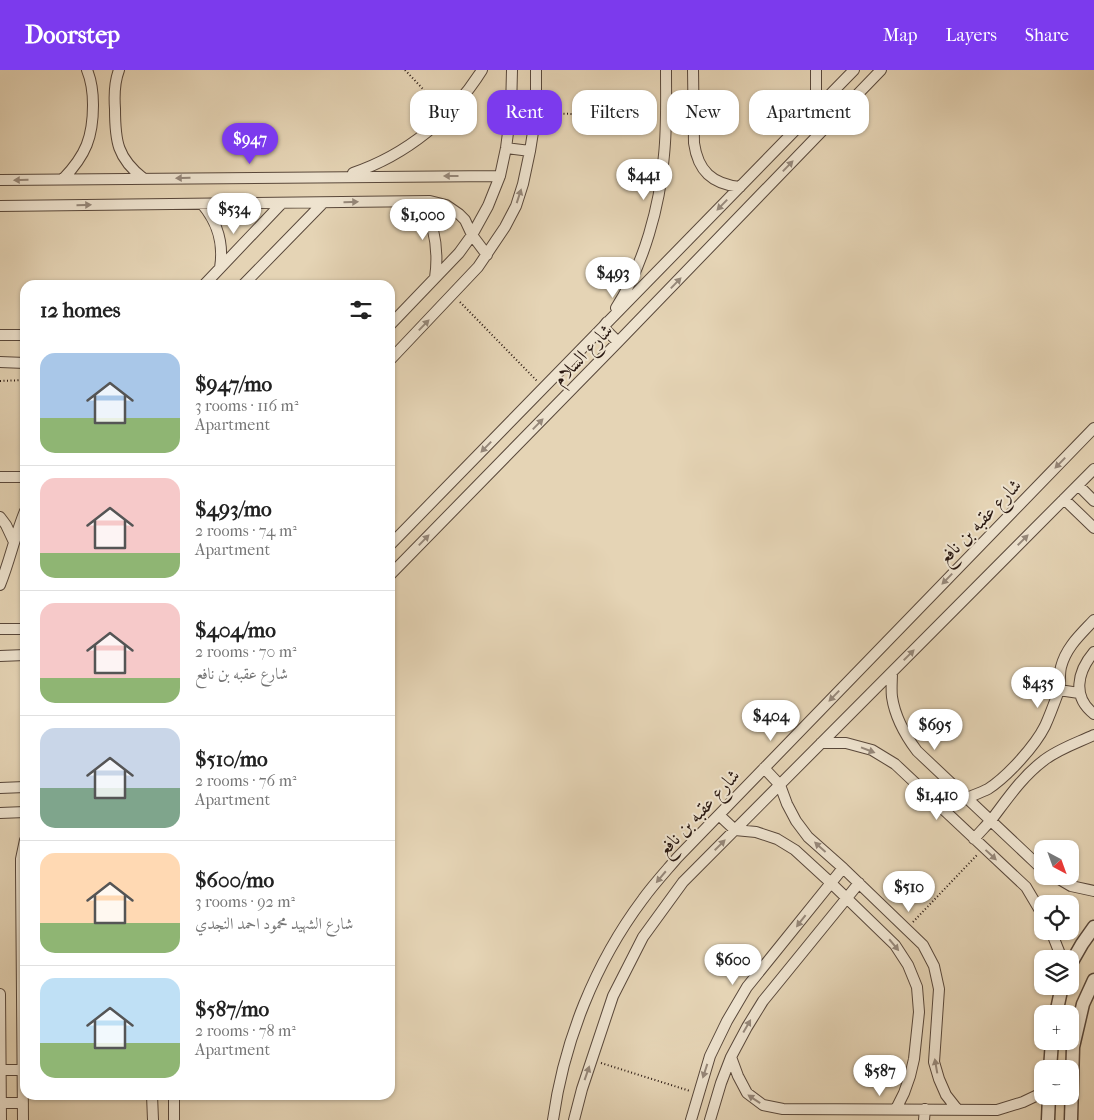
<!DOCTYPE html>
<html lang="en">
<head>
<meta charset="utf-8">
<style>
  body { margin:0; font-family:"IM FELL French Canon",Amiri,serif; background:#f2f2f2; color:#222; height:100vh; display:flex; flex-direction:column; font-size:19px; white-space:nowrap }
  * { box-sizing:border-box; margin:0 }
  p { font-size:16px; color:#767676 }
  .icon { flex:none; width:28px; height:28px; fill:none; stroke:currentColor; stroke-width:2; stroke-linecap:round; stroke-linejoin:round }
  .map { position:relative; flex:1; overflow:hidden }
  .drawer { position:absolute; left:20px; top:210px; width:375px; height:820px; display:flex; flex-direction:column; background:#fff; border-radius:15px; box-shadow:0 1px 4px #0004 }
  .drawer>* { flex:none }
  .top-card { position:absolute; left:410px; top:20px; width:475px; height:45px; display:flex; gap:10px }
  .needle { width:32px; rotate:139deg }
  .controls { position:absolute; left:1034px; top:770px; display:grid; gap:10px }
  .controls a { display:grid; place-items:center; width:45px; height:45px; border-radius:10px; background:#fff; box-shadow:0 1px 4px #0004; font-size:25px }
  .price { position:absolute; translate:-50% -42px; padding:0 11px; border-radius:18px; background:#fff; color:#222; font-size:16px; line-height:32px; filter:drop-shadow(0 1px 2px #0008) }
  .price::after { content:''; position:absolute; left:50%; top:30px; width:15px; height:11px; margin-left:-8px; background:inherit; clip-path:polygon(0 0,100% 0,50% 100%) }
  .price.on { background:#7c3aed; color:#fff }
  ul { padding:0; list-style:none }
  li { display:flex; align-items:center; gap:15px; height:125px; padding:0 20px }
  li+li { border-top:1px solid #e0e0e0 }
  li span { display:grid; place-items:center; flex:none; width:140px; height:100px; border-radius:15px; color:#555 }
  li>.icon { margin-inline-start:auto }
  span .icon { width:60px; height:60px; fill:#fffc; stroke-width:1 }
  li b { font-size:21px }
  h2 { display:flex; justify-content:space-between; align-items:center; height:60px; padding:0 20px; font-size:21px }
  .pill { padding:0 18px; border-radius:15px; background:#fff; box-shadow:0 1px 4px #0004; font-size:18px; line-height:45px }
  .pill.on { background:#7c3aed; color:#fff }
  header { display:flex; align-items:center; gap:30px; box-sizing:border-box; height:70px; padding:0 25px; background:#7c3aed; color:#fff }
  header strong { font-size:24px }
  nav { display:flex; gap:28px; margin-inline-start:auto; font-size:18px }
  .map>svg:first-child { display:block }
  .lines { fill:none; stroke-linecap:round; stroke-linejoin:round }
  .minor-casing { stroke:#59483b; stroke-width:12 }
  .tertiary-casing { stroke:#59483b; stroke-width:15 }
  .path { stroke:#2a1912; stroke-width:2; stroke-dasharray:1 2.5; stroke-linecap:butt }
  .minor { stroke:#eee3cf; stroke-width:10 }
  .tertiary { stroke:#eee3cf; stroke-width:12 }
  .oneway { fill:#96887a }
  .labels { text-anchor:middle; stroke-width:4; stroke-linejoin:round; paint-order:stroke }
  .street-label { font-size:19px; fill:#2a1912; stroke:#eee3cf }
</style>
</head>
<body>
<header>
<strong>Doorstep</strong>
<nav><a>Map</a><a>Layers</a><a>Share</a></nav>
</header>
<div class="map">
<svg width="1094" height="1050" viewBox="0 0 1094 1050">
  <rect width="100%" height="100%" fill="#e5d4b5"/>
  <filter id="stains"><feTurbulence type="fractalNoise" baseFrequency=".004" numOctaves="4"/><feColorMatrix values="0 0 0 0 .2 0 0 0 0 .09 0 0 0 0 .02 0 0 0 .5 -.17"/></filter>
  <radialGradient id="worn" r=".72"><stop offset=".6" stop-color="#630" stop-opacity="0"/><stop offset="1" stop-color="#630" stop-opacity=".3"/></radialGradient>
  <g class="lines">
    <g class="minor-casing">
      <path id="minor" d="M119,0C114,13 114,25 115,39C115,71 117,88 144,109
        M693,0L694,73C698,101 712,114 740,117
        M816,40V0
        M506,78L530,81
        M353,103C406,85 452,48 482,0
        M63,109C86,85 93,67 93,35C93,22 92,12 87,0
        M0,110L500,106
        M423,132C435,157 439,181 435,208
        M202,134C218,153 224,173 220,198
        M0,136L430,131L446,135L459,144L465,150L472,165L487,185
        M204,215L282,133
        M243,215L323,133
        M616,238C644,194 660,136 664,85C667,57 666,28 666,0
        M607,252L603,257L618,272
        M390,255L459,183L472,165L488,136L500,106L506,78L511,40L512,0
        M0,265H25
        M390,290L478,197L505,157L516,136L523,114L530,81L536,43V0
        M0,292L25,293
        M0,407H25
        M1078,415L1094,431
        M1064,429L1094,458
        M0,447L6,455L14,472
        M390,475L854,0
        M390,505L618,272L881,0
        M0,515C10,490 15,465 25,441
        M0,559H25
        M1094,582C1077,602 1072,627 1094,644
        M0,586L25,585
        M892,602C892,610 891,619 892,627C895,647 905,665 917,681L1042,799
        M1059,620L1079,623
        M821,673H846L872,680L895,694L1026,817L1042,844
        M764,698L780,715L787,734L796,751L808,767L843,798L923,875L934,896L939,919L934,992L939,1009L946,1025L957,1039
        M0,718L25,717
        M967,728C974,725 982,722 988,719C1007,707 1035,676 1045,656C1050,645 1054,634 1058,623C1061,615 1059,605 1061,597C1066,577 1081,564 1094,550
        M0,743L25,742
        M719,745L735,760L756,762L777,769L795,780L831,813L895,875L908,895L917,917L919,942L914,989L910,1006L904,1023L896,1039
        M974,769C980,762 986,756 992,749C1008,728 1022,707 1043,691C1058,679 1077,673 1094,665
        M1054,806L1071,816L1094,821
        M1051,861L1062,889
        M0,924L1,1050
        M731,987L738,1006L747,1023L763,1035L783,1039L997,1040L1023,1032L1042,1023
        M0,1000H23
        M152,1025L153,1050
        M174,1025V1050
        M0,1033H23
        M23,1050L21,800V789L25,770
        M553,1050C564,971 595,893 643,829C653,815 666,801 677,788L1094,358
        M574,1050L582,1019L613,926L643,867L683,812L1094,399
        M691,1050L710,986L727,951L747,917L843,798
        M710,1050L721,1013L731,987L747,957L763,931L859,813
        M924,1050L925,1039"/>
    </g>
    <g class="tertiary-casing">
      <path id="tertiary" d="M1070,895L1082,874L1094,857
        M1056,944L1062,916
        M1050,999L1052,971
        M1048,1050L1049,1026
        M1071,1050L1073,977L1083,934L1094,910"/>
    </g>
    <path class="path" d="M405,0L439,36
      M546,43L656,47
      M460,232L537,311
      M0,311L25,310
      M913,852L977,785
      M601,993L690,1021"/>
    <use href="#minor" class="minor"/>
    <use href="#tertiary" class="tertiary"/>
  </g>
  <defs><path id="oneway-solid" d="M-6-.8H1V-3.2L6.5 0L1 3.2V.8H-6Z" transform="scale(1.25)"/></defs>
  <g class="oneway">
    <use href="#oneway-solid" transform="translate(788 96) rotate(-46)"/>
    <use href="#oneway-solid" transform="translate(451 106) rotate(180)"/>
    <use href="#oneway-solid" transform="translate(183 108) rotate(179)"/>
    <use href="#oneway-solid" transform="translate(21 110) rotate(179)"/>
    <use href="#oneway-solid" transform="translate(519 126) rotate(-72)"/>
    <use href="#oneway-solid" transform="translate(351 132) rotate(-1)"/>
    <use href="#oneway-solid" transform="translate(84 135) rotate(-1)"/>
    <use href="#oneway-solid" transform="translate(722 135) rotate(134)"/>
    <use href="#oneway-solid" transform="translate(676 213) rotate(-46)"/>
    <use href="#oneway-solid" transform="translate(424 255) rotate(-46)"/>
    <use href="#oneway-solid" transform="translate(538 354) rotate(-46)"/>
    <use href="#oneway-solid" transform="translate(486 377) rotate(134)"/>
    <use href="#oneway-solid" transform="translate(1060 393) rotate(134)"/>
    <use href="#oneway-solid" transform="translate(424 470) rotate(-46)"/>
    <use href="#oneway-solid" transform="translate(1023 470) rotate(-45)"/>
    <use href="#oneway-solid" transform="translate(947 509) rotate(134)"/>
    <use href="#oneway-solid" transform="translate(909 585) rotate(-45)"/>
    <use href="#oneway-solid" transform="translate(834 626) rotate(134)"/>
    <use href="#oneway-solid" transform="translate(868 680) rotate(21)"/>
    <use href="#oneway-solid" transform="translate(720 775) rotate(-45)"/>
    <use href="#oneway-solid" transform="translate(820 777) rotate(-138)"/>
    <use href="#oneway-solid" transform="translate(991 785) rotate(43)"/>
    <use href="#oneway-solid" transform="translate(661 807) rotate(130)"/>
    <use href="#oneway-solid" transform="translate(801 851) rotate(128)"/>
    <use href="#oneway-solid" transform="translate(894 875) rotate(50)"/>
    <use href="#oneway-solid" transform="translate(747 956) rotate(-60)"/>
    <use href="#oneway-solid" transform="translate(936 996) rotate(-100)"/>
    <use href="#oneway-solid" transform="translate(705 1001) rotate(108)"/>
    <use href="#oneway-solid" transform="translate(587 1003) rotate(-71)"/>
    <use href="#oneway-solid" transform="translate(754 1029) rotate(-146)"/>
  </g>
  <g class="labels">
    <g class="street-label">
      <text transform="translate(582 284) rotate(-46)" y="7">شارع السلام</text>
      <text transform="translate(979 451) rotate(-46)" y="7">شارع عقبه بن نافع</text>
      <text transform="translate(698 742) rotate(-47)" y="7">شارع عقبه بن نافع</text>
    </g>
  </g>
  <rect width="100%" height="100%" filter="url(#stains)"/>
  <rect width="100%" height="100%" fill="url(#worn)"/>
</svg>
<div class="controls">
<a><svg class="needle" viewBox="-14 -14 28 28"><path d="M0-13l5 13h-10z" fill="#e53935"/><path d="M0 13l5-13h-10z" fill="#767676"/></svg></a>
<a><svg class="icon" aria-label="locate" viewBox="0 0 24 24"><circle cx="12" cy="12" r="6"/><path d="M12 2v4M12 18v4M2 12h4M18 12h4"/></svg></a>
<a><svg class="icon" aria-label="layers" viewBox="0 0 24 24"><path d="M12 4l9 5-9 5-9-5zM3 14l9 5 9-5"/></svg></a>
<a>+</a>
<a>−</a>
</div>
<b class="price on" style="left:250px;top:95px">$947</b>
<b class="price" style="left:644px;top:131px">$441</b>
<b class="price" style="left:234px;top:165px">$534</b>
<b class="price" style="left:423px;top:171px">$1,000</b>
<b class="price" style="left:613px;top:229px">$493</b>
<b class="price" style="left:1038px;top:639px">$435</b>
<b class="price" style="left:771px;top:672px">$404</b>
<b class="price" style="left:935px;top:681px">$695</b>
<b class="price" style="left:937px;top:751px">$1,410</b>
<b class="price" style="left:909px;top:843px">$510</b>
<b class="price" style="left:733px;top:916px">$600</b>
<b class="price" style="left:880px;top:1027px">$587</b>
<div class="top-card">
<a class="pill">Buy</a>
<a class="pill on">Rent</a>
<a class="pill">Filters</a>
<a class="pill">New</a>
<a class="pill">Apartment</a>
</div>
<section class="drawer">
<h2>12 homes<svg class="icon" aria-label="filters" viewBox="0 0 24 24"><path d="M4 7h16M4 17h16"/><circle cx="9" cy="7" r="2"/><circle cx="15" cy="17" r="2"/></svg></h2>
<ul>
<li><span style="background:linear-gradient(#a9c7e8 65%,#8fb573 0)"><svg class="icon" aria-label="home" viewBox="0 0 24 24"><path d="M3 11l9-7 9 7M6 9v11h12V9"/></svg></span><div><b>$947/mo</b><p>3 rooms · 116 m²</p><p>Apartment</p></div></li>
<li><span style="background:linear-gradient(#f6c9c9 75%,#8fb573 0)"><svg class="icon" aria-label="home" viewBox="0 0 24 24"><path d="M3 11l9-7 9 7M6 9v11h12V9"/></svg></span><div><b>$493/mo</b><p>2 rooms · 74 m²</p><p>Apartment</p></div></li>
<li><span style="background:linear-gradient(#f6c9c9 75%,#8fb573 0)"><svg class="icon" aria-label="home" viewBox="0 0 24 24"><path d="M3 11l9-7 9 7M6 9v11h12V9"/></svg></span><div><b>$404/mo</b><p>2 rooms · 70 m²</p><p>شارع عقبه بن نافع</p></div></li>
<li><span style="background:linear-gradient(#c9d6e8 60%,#7fa58c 0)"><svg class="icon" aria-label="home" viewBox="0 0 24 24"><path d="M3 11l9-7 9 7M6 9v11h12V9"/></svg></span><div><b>$510/mo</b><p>2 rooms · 76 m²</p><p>Apartment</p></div></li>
<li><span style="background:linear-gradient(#ffd9b3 70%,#8fb573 0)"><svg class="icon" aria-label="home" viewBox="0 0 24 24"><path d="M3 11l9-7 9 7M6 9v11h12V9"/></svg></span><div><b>$600/mo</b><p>3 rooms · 92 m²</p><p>شارع الشهيد محمود احمد النجدي</p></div></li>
<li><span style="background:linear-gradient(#bfe0f5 65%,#8fb573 0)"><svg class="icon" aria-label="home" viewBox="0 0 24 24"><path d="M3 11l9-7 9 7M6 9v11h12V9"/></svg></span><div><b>$587/mo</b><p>2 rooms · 78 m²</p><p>Apartment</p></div></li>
</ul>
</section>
</div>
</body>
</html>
